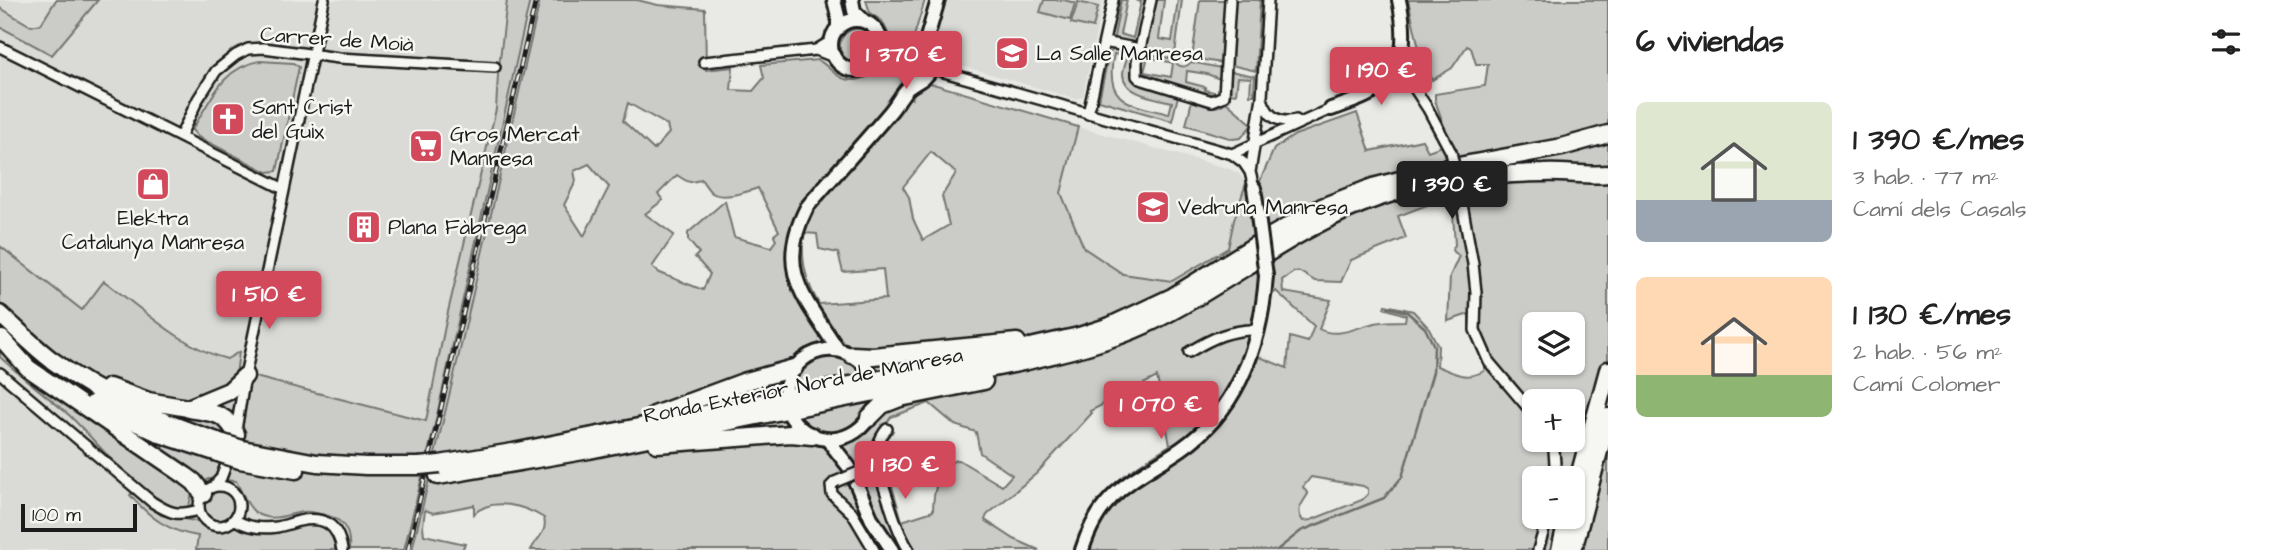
<!DOCTYPE html>
<html lang="es">
<head>
<meta charset="utf-8">
<style>
  body { margin:0; font-family:"Architects Daughter",sans-serif; background:#f2f2f2; color:#222; height:100vh; display:flex; flex-direction:column; font-size:26px; white-space:nowrap }
  * { box-sizing:border-box; margin:0 }
  p { font-size:23px; color:#767676 }
  .icon { flex:none; width:38px; height:38px; fill:none; stroke:currentColor; stroke-width:2; stroke-linecap:round; stroke-linejoin:round }
  .map { position:relative; flex:1; overflow:hidden }
  .side { display:flex; flex-direction:column; background:#fff; width:665px }
  .side>* { flex:none }
  .fabs { position:absolute; left:1522px; top:312px; display:grid; gap:14px }
  .fabs a { display:grid; place-items:center; width:63px; height:63px; border-radius:10px; background:#fff; box-shadow:0 2px 5px #0004; font-size:35px }
  .scale { position:absolute; left:21px; bottom:18px; width:116px; box-sizing:border-box; padding-left:7px; border:4px solid #1c1c1c; border-top:0; font-size:19px; line-height:24px; white-space:nowrap; color:#1c1c1c; -webkit-text-stroke:5px #f6f6f2; paint-order:stroke }
  .price { position:absolute; translate:-50% -60px; padding:0 16px; border-radius:7px; background:#d1495b; color:#fff; font-size:23px; line-height:46px; filter:drop-shadow(0 2px 4px #0008) }
  .price::after { content:''; position:absolute; left:50%; top:42px; width:21px; height:16px; margin-left:-10px; background:inherit; clip-path:polygon(0 0,100% 0,50% 100%) }
  .price.active { background:#222; color:#fff }
  ul { padding:0; list-style:none }
  li { display:flex; align-items:center; gap:21px; height:175px; padding:0 28px }
  li span { display:grid; place-items:center; flex:none; width:196px; height:140px; border-radius:10px; color:#555 }
  li>.icon { margin-inline-start:auto }
  span .icon { width:84px; height:84px; fill:#fffc; stroke-width:1 }
  li b { font-size:30px }
  h2 { display:flex; justify-content:space-between; align-items:center; height:84px; padding:0 28px; font-size:30px }
  main { display:flex; flex:1; min-height:0 }
  .map>svg:first-child { display:block }
  .built { fill:#dadad6 }
  .green { fill:#cbcbc7; stroke:#747472; stroke-width:2; fill-rule:evenodd }
  .lines { fill:none; stroke-linecap:round; stroke-linejoin:round }
  .stream { stroke:#6d6d6c; stroke-width:2.5 }
  .street-casing { stroke:#1c1c1c; stroke-width:14 }
  .secondary-casing { stroke:#1c1c1c; stroke-width:18 }
  .highway-casing { stroke:#1c1c1c; stroke-width:21 }
  .street { stroke:#f6f6f2; stroke-width:9 }
  .secondary { stroke:#f6f6f2; stroke-width:12 }
  .highway { stroke:#f6f6f2; stroke-width:16 }
  .rail-casing { stroke:#1c1c1c; stroke-width:5 }
  .rail { stroke:#f6f6f2; stroke-width:2.5; stroke-dasharray:8; stroke-linecap:butt }
  .street-bridge-casing { stroke:#1c1c1c; stroke-width:14; stroke-linecap:butt }
  .secondary-bridge-casing { stroke:#1c1c1c; stroke-width:18; stroke-linecap:butt }
  .highway-bridge-casing { stroke:#1c1c1c; stroke-width:21; stroke-linecap:butt }
  .street-bridge { stroke:#f6f6f2; stroke-width:9 }
  .secondary-bridge { stroke:#f6f6f2; stroke-width:12 }
  .highway-bridge { stroke:#f6f6f2; stroke-width:16 }
  .labels { text-anchor:middle; stroke-width:5; stroke-linejoin:round; paint-order:stroke }
  .street-label { font-size:21px; fill:#1c1c1c; stroke:#f6f6f2 }
  .poi-label { font-size:21px; fill:#1c1c1c; stroke:#f6f6f2; text-anchor:start }
</style>
</head>
<body>
<main>
<div class="map">
<svg width="1608" height="550" viewBox="0 0 1608 550">
  <rect width="100%" height="100%" fill="#e9e9e5"/>
  <filter id="ink" filterUnits="userSpaceOnUse"><feTurbulence type="fractalNoise" baseFrequency=".0143" numOctaves="2"/><feDisplacementMap in="SourceGraphic" scale="14" xChannelSelector="R" yChannelSelector="G"/><feConvolveMatrix kernelMatrix="1 2 1 2 8 2 1 2 1" color-interpolation-filters="sRGB"/></filter>
  <g filter="url(#ink)">
    <path class="built" d="M0,0H507L498,74L497,109L447,316L426,421L259,378L236,375L0,302Z
      M530,0H540L460,350L412,550H404L435,424Z
      M946,0H1103L1083,96L1076,99L935,58L931,48Z
      M1078,127L1230,169L1239,174L1246,183L1234,220L1229,248L1172,281L1123,274L1084,248L1061,193Z
      M0,357L68,415L122,469L191,500L192,493L208,479L236,481L253,512L284,517L306,511L333,516L344,524L350,538L349,550H0Z"/>
    <path class="green" d="M56,0H98L52,55L0,27V8L31,26L41,24Z
      M507,0H530L435,424L404,550H349C351,528 341,517 320,514C314,513 309,511 303,512C287,514 272,523 256,513C247,507 241,490 236,481L208,479L192,493L189,506C178,512 170,508 159,501C125,479 99,444 70,416C48,396 22,378 0,357V246L82,310L104,281C141,308 183,348 227,359L239,352L236,375L259,378L426,421L447,316L496,109L498,75Z
      M540,0H637L658,5L705,9L706,70L733,67L731,90L753,91L764,78L761,65L818,60C828,65 834,76 845,79C868,85 876,64 898,70L902,80L899,91L912,99L915,91L930,83L1078,127L1061,193L1084,248L1123,274L1172,281L1228,248L1234,220L1246,183L1252,227L1266,222L1260,181L1274,149L1295,135L1357,113L1370,151L1422,140L1428,151L1450,143L1435,100V94L1485,86L1488,64H1476L1471,48L1467,46L1452,68L1432,80L1422,62L1408,0H1608V550H1078C1081,540 1083,528 1088,518C1104,485 1140,464 1170,445L1157,377L1090,411L1092,413L1037,473L987,515L985,520L1014,539L1039,550H531C536,538 548,533 544,518C525,506 492,496 474,514V505L433,513L425,510L423,526L424,535L465,544L462,550H412L460,350ZM628,103L667,125L669,133L654,150L623,121ZM931,152L956,173L942,196L949,225L923,240L913,219L909,197L903,187ZM589,164L609,187L584,236L564,205L576,181L574,171ZM677,175C686,181 690,185 701,179C704,183 708,190 712,193C724,200 747,192 758,188L779,231L774,235L776,240L771,247L734,237L725,201L688,233V240L699,253L695,257L710,274L703,290L660,273L652,267L674,235L645,214L663,200L658,194ZM1448,197L1453,214L1455,245L1452,250L1459,256L1450,276L1448,321L1469,314V326L1485,365L1484,371C1466,381 1455,373 1437,366L1438,346L1429,328L1413,311L1385,305L1384,308L1406,315L1405,321C1395,321 1385,321 1375,323C1357,327 1337,339 1319,329L1331,300L1283,292L1282,280L1294,272H1300L1315,281L1341,282L1351,260L1406,238L1398,216ZM804,233L817,234L819,249L838,253L843,272L883,269L886,299L819,304C805,281 800,259 804,233ZM1276,291L1314,326L1308,342L1290,337L1287,368L1257,356L1266,327L1271,296ZM1535,324H1573V362H1535ZM1535,401H1573V439H1535ZM929,403L955,425L976,432L980,453L1012,475L1002,486L959,460C938,462 933,494 933,511L902,521L892,486L880,459L884,427L891,417ZM1311,477L1363,486L1368,489V494L1362,500L1311,520L1303,521C1295,510 1302,504 1308,494L1303,487ZM1535,478H1573V516H1535Z
      M866,0H925L911,46L892,41L882,21L870,13Z
      M1044,0H1064L1075,3L1070,20L1040,12Z
      M1121,0H1127L1120,34L1133,38L1141,2L1136,0H1146L1138,40L1135,43L1116,39L1114,37Z
      M1156,0H1164L1159,39L1172,41L1178,0H1182L1175,54L1145,48Z
      M1200,0H1225L1221,63L1192,58Z
      M1235,0H1260L1256,71L1231,65Z
      M1078,2L1098,7L1093,28L1071,23Z
      M840 46a17 17 0 1 1 34 0a17 17 0 1 1-34 0Z
      M1114,49L1133,54L1131,74L1137,83L1178,96L1172,121L1099,100L1109,53ZM1114,54L1127,57C1126,62 1123,69 1123,74C1124,95 1156,98 1172,102L1169,114C1130,104 1103,103 1114,54Z
      M1144,53L1174,59L1177,64C1182,68 1187,67 1191,62L1221,68L1220,79L1207,74L1187,71L1186,82L1205,87V90L1218,93L1212,96L1145,77L1141,71ZM1148,57L1173,63L1171,77L1144,72Z
      M260,61L293,63L299,67L277,171L267,172L198,137L192,130C211,100 222,67 260,61Z
      M1230,71L1255,76L1254,95H1250L1251,78L1238,77L1236,94L1228,93Z
      M1192,100C1206,105 1213,112 1226,102L1252,124L1251,126L1241,138L1233,139L1186,125Z
      M204 506a15 15 0 1 1 30 0a15 15 0 1 1-30 0Z
      M133,492L161,515L195,521L214,530L236,526L264,532H279L307,524H318L329,530L335,538V550H196L198,536C169,532 149,517 130,495Z"/>
    <g class="lines">
      <path class="stream" d="M1277,550L1301,531L1384,498L1402,477L1433,372L1434,346L1425,328L1407,312L1388,307"/>
      <g class="street-casing">
        <path id="street" d="M1151,0L1137,62V76L1140,79L1212,101L1224,96L1230,0
          M1104,42L1140,49
          M0,47L284,189
          M816,50L834,57
          M704,62L816,50L831,41
          M1398,63L1428,109L1451,152
          M930,71L937,70L1232,154L1244,163L1250,172
          M1262,99C1268,116 1277,124 1296,120
          M1088,114L1113,0
          M180,137L198,99L216,71L236,55L248,49L264,48L339,58L495,67
          M1232,154L1331,109
          M1254,188L1250,172L1262,97L1268,0
          M1459,188L1473,264L1476,292L1475,330L1489,362L1535,416
          M1189,352C1212,338 1231,329 1258,330
          M0,373L152,502C171,514 177,516 199,510
          M887,429C879,438 874,453 876,465C888,493 893,525 909,550
          M236,430L245,376L324,0
          M1550,439L1554,450L1556,478
          M835,482L831,486L832,494L852,513L874,550
          M199 506a20 20 0 1 1 40 0a20 20 0 1 1-40 0Z
          M213,487L221,478L230,454
          M234,519C246,527 262,529 277,527C284,526 291,523 299,521C324,516 338,524 342,550
          M1538,550L1548,516"/>
      </g>
      <g class="secondary-casing">
        <path id="secondary" d="M834,0L838,16V29
          M852,0L854,11L864,21
          M831 45a25 25 0 1 1 50 0a25 25 0 1 1-50 0Z
          M881,44L890,50L913,56
          M919,55L924,48L938,0
          M1331,109C1345,104 1363,99 1377,90C1408,70 1406,32 1399,0
          M1254,188L1259,223
          M838,350C806,299 774,271 807,207C834,175 863,144 890,112C896,105 900,97 906,90C913,82 934,77 931,63C928,52 916,54 909,60L908,69L913,76L921,78
          M785,392C792,346 847,334 871,374
          M791,417C812,449 856,446 873,411
          M828,440L849,467L872,520L892,550
          M1082,550C1101,490 1134,481 1181,449C1239,409 1261,344 1266,276"/>
      </g>
      <g class="highway-casing">
        <path id="highway" d="M0,314C17,329 34,347 53,361C104,399 163,423 223,443
          M2,339L28,368L186,476L194,482L203,494
          M852,355L873,356L1017,342
          M109,387L148,401L188,408L229,391L245,376
          M94,403L163,435L221,454
          M189,409C212,413 226,412 236,434
          M654,415L743,382L794,368
          M869,418L882,405L900,398L984,381
          M657,444L791,434L812,436
          M242,449L317,463L366,466H419
          M240,460L296,470
          M440,464L513,452L951,365L1079,336L1110,326L1172,297L1259,243L1322,207L1373,187L1442,169L1562,147L1608,134
          M438,476L589,450L1023,362C1064,352 1106,343 1145,325C1225,287 1293,227 1377,198C1431,179 1487,174 1544,173C1566,172 1587,176 1608,174
          M1573,498L1608,370
          M1560,550L1568,516
          M1573,550L1608,417"/>
      </g>
      <use href="#street" class="street"/>
      <use href="#secondary" class="secondary"/>
      <use href="#highway" class="highway"/>
      <g class="rail-casing">
        <path id="rail" d="M408,550L536,0"/>
      </g>
      <use href="#rail" class="rail"/>
      <g class="street-bridge-casing">
        <path id="street-bridge" d="M1451,152L1459,188
          M835,482L869,468"/>
      </g>
      <g class="secondary-bridge-casing">
        <path id="secondary-bridge" d="M1259,223L1266,276"/>
      </g>
      <g class="highway-bridge-casing">
        <path id="highway-bridge" d="M223,443L242,449
          M221,454L240,460
          M419,466L440,464"/>
      </g>
      <use href="#street-bridge" class="street-bridge"/>
      <use href="#secondary-bridge" class="secondary-bridge"/>
      <use href="#highway-bridge" class="highway-bridge"/>
    </g>
  </g>
  <defs>
    <g id="school-square" transform="scale(1.75)"><rect x="-9" y="-9" width="18" height="18" rx="4" fill="#d1495b" stroke="#f6f6f2"/><path d="M0-5L7-2L0 1L-7-2ZM-4 1L0 2.5L4 1V4Q0 6-4 4Z" fill="#fff"/></g>
    <g id="church-square" transform="scale(1.75)"><rect x="-9" y="-9" width="18" height="18" rx="4" fill="#d1495b" stroke="#f6f6f2"/><path d="M-1.2-6h2.4v3.5h3.3v2.4h-3.3V6h-2.4V-.1h-3.3v-2.4h3.3Z" fill="#fff"/></g>
    <g id="supermarket-square" transform="scale(1.75)"><rect x="-9" y="-9" width="18" height="18" rx="4" fill="#d1495b" stroke="#f6f6f2"/><path d="M-6-5.5h2.5l.6 2H6L4.5 2H-2.5L-4.4-4H-6ZM-1.5 3.2a1.3 1.3 0 1 0 .1 0ZM3 3.2a1.3 1.3 0 1 0 .1 0Z" fill="#fff"/></g>
    <g id="shop-square" transform="scale(1.75)"><rect x="-9" y="-9" width="18" height="18" rx="4" fill="#d1495b" stroke="#f6f6f2"/><path d="M-5-2.5h2.3a2.7 3.5 0 0 1 5.4 0H5L5.5 6h-11ZM-1.5-2.5h3a1.5 2.3 0 0 0-3 0Z" fill="#fff"/></g>
    <g id="building-square" transform="scale(1.75)"><rect x="-9" y="-9" width="18" height="18" rx="4" fill="#d1495b" stroke="#f6f6f2"/><path d="M-4-6H4V6H1V3H-1V6H-4ZM-2.5-4.3h1.7v1.8h-1.7ZM.8-4.3h1.7v1.8H.8ZM-2.5-1h1.7V.8h-1.7ZM.8-1h1.7V.8H.8Z" fill="#fff"/></g>
  </defs>
  <g fill-rule="evenodd">
    <use href="#school-square" x="1012" y="53"/>
    <use href="#church-square" x="228" y="119"/>
    <use href="#supermarket-square" x="426" y="146"/>
    <use href="#shop-square" x="153" y="184"/>
    <use href="#school-square" x="1153" y="207"/>
    <use href="#building-square" x="364" y="227"/>
  </g>
  <g class="labels">
    <g class="street-label">
      <text transform="translate(337 39) rotate(4)" y="7">Carrer de Moià</text>
      <text transform="translate(803 385) rotate(-11)" y="7">Ronda Exterior Nord de Manresa</text>
    </g>
    <g class="poi-label">
      <text x="1036" y="60">La Salle Manresa</text>
      <text x="252" y="114">Sant Crist<tspan x="252" dy="24">del Guix</tspan></text>
      <text x="450" y="141">Gros Mercat<tspan x="450" dy="24">Manresa</tspan></text>
      <text x="1178" y="214">Vedruna Manresa</text>
      <text x="153" y="225" text-anchor="middle">Elektra<tspan x="153" dy="24">Catalunya Manresa</tspan></text>
      <text x="388" y="234">Plana Fàbrega</text>
    </g>
  </g>
</svg>
<div class="fabs">
<a><svg class="icon" aria-label="layers" viewBox="0 0 24 24"><path d="M12 4l9 5-9 5-9-5zM3 14l9 5 9-5"/></svg></a>
<a>+</a>
<a>−</a>
</div>
<div class="scale">100 m</div>
<b class="price" style="left:906px;top:91px">1 370 €</b>
<b class="price" style="left:1381px;top:107px">1 190 €</b>
<b class="price active" style="left:1452px;top:221px">1 390 €</b>
<b class="price" style="left:269px;top:331px">1 510 €</b>
<b class="price" style="left:1161px;top:441px">1 070 €</b>
<b class="price" style="left:905px;top:501px">1 130 €</b>
</div>
<section class="side">
<h2>6 viviendas<svg class="icon" aria-label="filters" viewBox="0 0 24 24"><path d="M4 7h16M4 17h16"/><circle cx="9" cy="7" r="2"/><circle cx="15" cy="17" r="2"/></svg></h2>
<ul>
<li><span style="background:linear-gradient(#dfe7d0 70%,#9aa5b1 0)"><svg class="icon" aria-label="home" viewBox="0 0 24 24"><path d="M3 11l9-7 9 7M6 9v11h12V9"/></svg></span><div><b>1 390 €/mes</b><p>3 hab. · 77 m²</p><p>Camí dels Casals</p></div></li>
<li><span style="background:linear-gradient(#ffd9b3 70%,#8fb573 0)"><svg class="icon" aria-label="home" viewBox="0 0 24 24"><path d="M3 11l9-7 9 7M6 9v11h12V9"/></svg></span><div><b>1 130 €/mes</b><p>2 hab. · 56 m²</p><p>Camí Colomer</p></div></li>
</ul>
</section>
</main>
</body>
</html>
